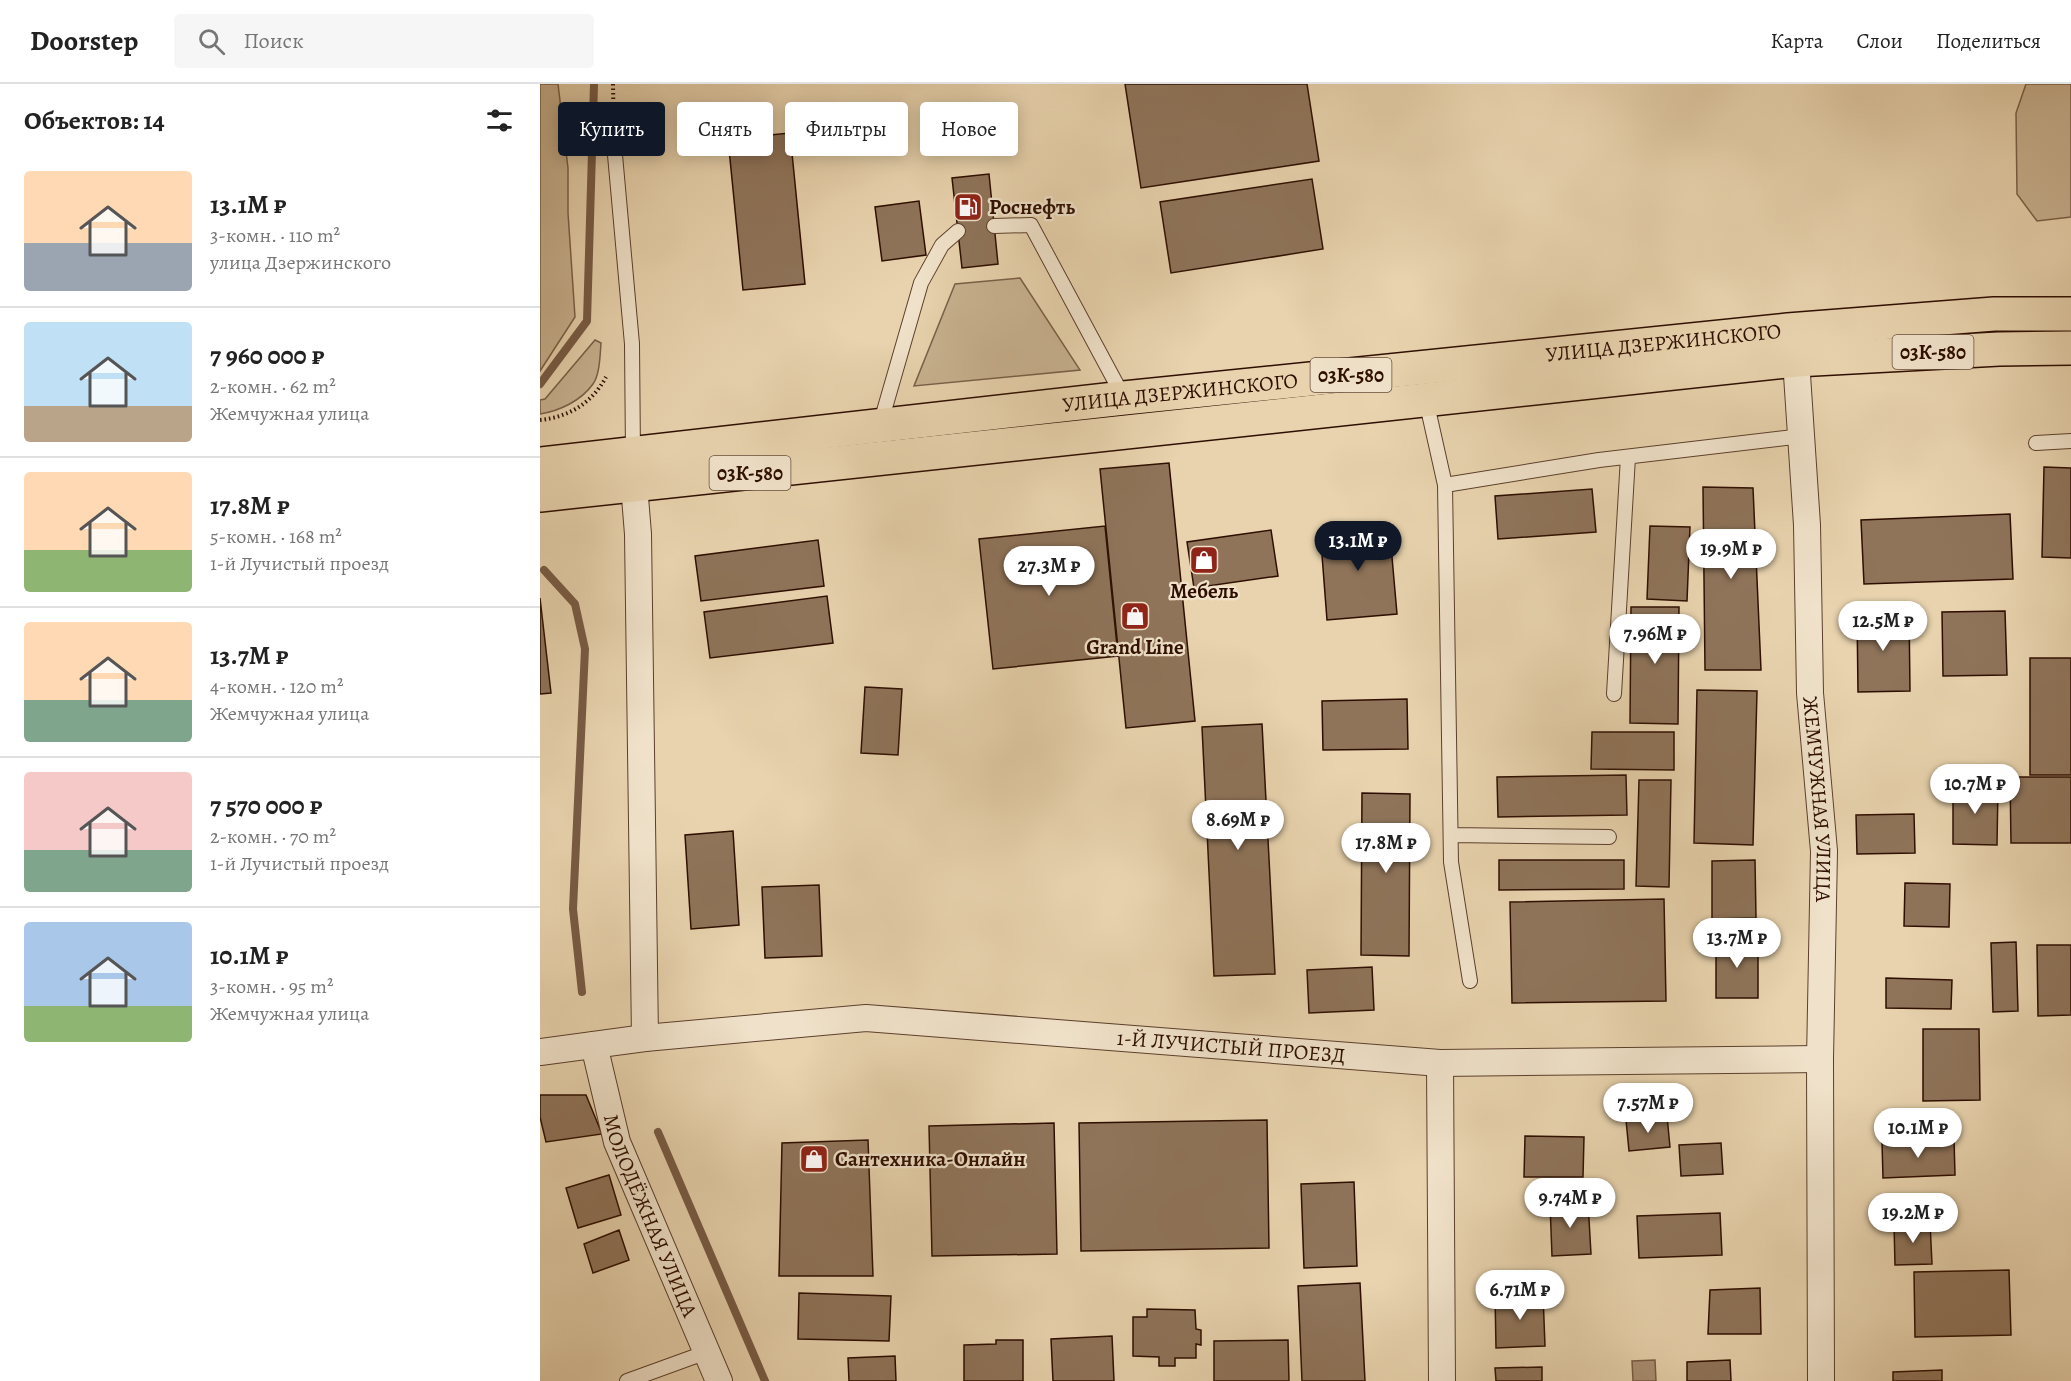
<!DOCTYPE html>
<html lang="ru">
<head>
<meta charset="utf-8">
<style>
  body { margin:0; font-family:Alegreya,serif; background:#f6f6f6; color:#222; height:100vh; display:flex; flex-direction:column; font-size:22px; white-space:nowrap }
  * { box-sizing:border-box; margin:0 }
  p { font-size:20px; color:#767676 }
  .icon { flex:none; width:33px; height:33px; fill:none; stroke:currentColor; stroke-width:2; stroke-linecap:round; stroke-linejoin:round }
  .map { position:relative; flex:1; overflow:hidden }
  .side { display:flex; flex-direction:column; background:#fff; width:540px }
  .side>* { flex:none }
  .top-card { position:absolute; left:18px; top:18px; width:570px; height:54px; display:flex; gap:12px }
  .price { position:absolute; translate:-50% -51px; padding:0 14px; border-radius:21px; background:#fff; color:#222; font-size:20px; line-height:39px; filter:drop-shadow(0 2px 3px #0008) }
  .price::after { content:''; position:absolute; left:50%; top:36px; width:18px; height:14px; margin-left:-9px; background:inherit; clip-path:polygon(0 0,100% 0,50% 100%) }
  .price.on { background:#111827; color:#fff }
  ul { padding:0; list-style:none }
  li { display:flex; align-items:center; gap:18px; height:150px; padding:0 24px }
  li+li { border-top:2px solid #e0e0e0 }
  li span { display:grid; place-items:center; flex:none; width:168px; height:120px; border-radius:6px; color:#555 }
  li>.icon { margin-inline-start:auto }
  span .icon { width:72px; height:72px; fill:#fffc; stroke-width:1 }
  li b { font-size:26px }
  h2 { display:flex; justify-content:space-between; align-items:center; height:72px; padding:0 24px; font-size:26px }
  .chip { padding:0 21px; border-radius:6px; background:#fff; box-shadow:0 3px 15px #0003; font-size:21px; line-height:54px }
  .chip.on { background:#111827; color:#fff }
  header { display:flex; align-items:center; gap:36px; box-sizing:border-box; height:84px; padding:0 30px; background:#fff; border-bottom:2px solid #e0e0e0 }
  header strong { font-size:28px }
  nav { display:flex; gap:33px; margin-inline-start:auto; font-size:21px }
  .search { width:420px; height:54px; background:#f6f6f6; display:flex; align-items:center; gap:15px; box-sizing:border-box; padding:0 21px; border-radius:6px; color:#767676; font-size:22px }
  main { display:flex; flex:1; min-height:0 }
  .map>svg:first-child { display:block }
  .green { fill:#c8b290; stroke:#7b6048; stroke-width:1.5 }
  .water { fill:#a99073; stroke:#785c45; stroke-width:1.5 }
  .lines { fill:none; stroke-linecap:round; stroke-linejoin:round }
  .stream { stroke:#785c45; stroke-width:8 }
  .building { fill:#8f745a; stroke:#2e0e00; stroke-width:1.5 }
  .service-casing { stroke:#5c3f2c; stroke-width:16 }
  .minor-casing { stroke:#5c3f2c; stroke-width:28 }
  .primary-casing { stroke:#2e0e00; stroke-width:36 }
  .path { stroke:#2e0e00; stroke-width:4; stroke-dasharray:1.5 3; stroke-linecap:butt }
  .service { stroke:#f0e2ca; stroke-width:14 }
  .minor { stroke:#f0e2ca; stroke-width:26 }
  .primary { stroke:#e8d3ae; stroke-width:33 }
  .labels { text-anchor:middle; stroke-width:4.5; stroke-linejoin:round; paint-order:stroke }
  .shield { fill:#f0e2ca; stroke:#684e3d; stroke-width:1.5 }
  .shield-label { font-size:20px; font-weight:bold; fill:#2e0e00 }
  .poi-label { font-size:21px; font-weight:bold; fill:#2e0e00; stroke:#f0e2ca; text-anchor:start }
  .street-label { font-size:21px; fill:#2e0e00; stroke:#f0e2ca }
</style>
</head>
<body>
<header>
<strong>Doorstep</strong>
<div class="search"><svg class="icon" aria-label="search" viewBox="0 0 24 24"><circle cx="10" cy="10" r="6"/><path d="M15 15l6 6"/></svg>Поиск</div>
<nav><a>Карта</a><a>Слои</a><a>Поделиться</a></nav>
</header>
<main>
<section class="side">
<h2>Объектов: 14<svg class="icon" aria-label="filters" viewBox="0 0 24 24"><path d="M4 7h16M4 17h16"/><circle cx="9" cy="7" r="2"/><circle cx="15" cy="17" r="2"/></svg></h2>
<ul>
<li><span style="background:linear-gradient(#ffd9b3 60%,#9aa5b1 0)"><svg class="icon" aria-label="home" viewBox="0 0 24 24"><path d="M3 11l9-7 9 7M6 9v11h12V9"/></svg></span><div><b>13.1M ₽</b><p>3-комн. · 110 m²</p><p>улица Дзержинского</p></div></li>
<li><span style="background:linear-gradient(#bfe0f5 70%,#b9a48a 0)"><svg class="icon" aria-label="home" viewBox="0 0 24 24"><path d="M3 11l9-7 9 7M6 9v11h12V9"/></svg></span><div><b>7 960 000 ₽</b><p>2-комн. · 62 m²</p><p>Жемчужная улица</p></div></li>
<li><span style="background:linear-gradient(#ffd9b3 65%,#8fb573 0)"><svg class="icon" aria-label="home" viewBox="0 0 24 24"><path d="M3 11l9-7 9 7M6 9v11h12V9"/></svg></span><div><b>17.8M ₽</b><p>5-комн. · 168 m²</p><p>1-й Лучистый проезд</p></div></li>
<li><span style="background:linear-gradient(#ffd9b3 65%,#7fa58c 0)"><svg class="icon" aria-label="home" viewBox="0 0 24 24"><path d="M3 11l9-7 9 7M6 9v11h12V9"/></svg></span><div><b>13.7M ₽</b><p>4-комн. · 120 m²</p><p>Жемчужная улица</p></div></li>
<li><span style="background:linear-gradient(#f6c9c9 65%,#7fa58c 0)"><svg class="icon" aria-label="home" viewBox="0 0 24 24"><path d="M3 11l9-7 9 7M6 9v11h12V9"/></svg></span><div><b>7 570 000 ₽</b><p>2-комн. · 70 m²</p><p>1-й Лучистый проезд</p></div></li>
<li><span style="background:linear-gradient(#a9c7e8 70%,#8fb573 0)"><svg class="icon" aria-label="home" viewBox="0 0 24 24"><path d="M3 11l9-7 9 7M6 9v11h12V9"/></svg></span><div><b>10.1M ₽</b><p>3-комн. · 95 m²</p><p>Жемчужная улица</p></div></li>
</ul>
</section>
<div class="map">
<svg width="1531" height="1297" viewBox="0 0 1531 1297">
  <rect width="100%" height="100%" fill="#e8d3ae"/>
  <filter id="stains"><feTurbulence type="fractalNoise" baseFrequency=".00333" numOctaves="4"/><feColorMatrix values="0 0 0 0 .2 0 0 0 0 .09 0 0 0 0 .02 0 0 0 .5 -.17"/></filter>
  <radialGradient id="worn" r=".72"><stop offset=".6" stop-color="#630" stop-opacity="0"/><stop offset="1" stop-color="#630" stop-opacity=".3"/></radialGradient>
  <path class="green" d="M0,0H18L28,84V129L35,233L0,287Z
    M1486,0H1531V133L1497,137L1477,110L1476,29Z
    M480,194L540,286L374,302L415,200Z
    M55,256L61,259C60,271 60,290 53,300C41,317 19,327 0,330V316L5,315Z"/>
  <path class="water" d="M1115,1276L1116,1297H1093L1092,1277Z"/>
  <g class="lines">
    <path class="stream" d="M0,300L47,237L54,0
      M4,486L35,520L45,565L33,825L42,908
      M118,1048L225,1297"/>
  </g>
  <path class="building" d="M585,0H767L779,77L601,104Z
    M250,49L265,200L203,206L188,55Z
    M449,90L458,180L422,184L412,94Z
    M772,95L783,165L631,189L620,118Z
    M379,117L386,171L342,177L335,123Z
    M629,379L655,637L586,644L560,385Z
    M1504,383L1531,384V474L1502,473Z
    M1163,403L1213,404L1221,586H1165Z
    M1052,405L1056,448L958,455L955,412Z
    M1470,430L1473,495L1324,500L1321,436Z
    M849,439L857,530L787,536L780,445Z
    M565,442L578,572L453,585L439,455Z
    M1110,442L1150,443L1147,517L1107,515Z
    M731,446L738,492L654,504L647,458Z
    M278,456L284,502L161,517L155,472Z
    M287,512L293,559L170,574L164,528Z
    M0,514L11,609L0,610Z
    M1091,523H1139L1138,640L1090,639Z
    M1369,527L1370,607L1318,608L1317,528Z
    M1465,527L1467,591L1403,592L1402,528Z
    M1490,574H1531V691H1490Z
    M325,603L362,605L358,671L321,669Z
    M1157,606L1217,607L1213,761L1154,759Z
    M867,615L868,665L783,666L782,617Z
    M722,640L735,890L674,892L662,643Z
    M1052,648H1134V686L1051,685Z
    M1086,691L1087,731L958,733L957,693Z
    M1470,693H1531V759H1471Z
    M1099,696H1131L1129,803L1096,802Z
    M1413,702H1458L1457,761L1413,760Z
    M822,709L870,710L869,872L821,871Z
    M1374,730L1375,769L1317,770L1316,731Z
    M193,747L199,841L151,845L145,751Z
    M959,776H1084V805L959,806Z
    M1215,776L1216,834L1172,835V777Z
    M1365,799L1410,800L1409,843L1364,842Z
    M279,801L282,872L225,874L222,803Z
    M1124,815L1126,917L972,919L970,818Z
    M1176,855H1218V914H1176Z
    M1476,858L1478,927L1453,928L1451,859Z
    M1497,861H1531V931L1498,932Z
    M832,883L834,926L769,929L767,886Z
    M1346,894L1412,896L1411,925L1346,924Z
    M1383,945H1439L1440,1016L1383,1017Z
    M0,1011H46L62,1050L6,1058L0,1033Z
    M1127,1032L1130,1063L1089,1067L1086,1036Z
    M727,1036L729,1164L541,1167L539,1039Z
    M514,1039L517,1170L392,1172L389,1042Z
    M985,1052L1044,1053L1043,1093H984Z
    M1414,1055L1415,1091L1343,1094L1342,1058Z
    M328,1056L333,1192H239L242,1059Z
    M1181,1059L1183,1090L1141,1092L1139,1061Z
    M69,1091L81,1131L38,1144L26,1104Z
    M814,1098L817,1182L764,1184L761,1100Z
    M1048,1118L1051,1170L1012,1172L1010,1120Z
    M1180,1129L1182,1171L1099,1174L1097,1132Z
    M1390,1138L1392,1180L1355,1181L1354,1140Z
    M79,1146L89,1176L53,1189L44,1160Z
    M1469,1186L1471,1251L1375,1253L1374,1188Z
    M820,1199L825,1297H762L758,1202Z
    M1220,1204L1221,1250H1168L1170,1206Z
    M259,1209L351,1212L349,1257L258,1255Z
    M1003,1210L1005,1262L956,1264L955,1211Z
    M607,1225L655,1226L656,1245L661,1246V1261L656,1260V1274H635V1282H619V1273L593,1272V1233H607Z
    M572,1252L574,1297H513L511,1255Z
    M456,1256H483V1297H424V1261L456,1260Z
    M748,1256L749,1297H674V1257Z
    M355,1272L356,1297H309L308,1274Z
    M1190,1276L1191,1297H1147V1278Z
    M1002,1283V1297H956L955,1284Z
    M1402,1286V1297H1353V1288Z"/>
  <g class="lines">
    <g class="service-casing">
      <path id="service" d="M75,71L92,260L93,371
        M454,142L491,141L584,314
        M888,316V325L905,401
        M340,341L381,199L402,161L418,147
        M1496,359L1531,357
        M1074,610L1088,373
        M911,751L1069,753
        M930,897L911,778L905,401L1059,376L1262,352
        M87,1297L167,1268"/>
    </g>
    <g class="minor-casing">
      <g id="minor">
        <path id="s1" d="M1256,276L1267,441L1270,609L1284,767L1280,975L1281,1297"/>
        <path d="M94,401L98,450L105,954"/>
        <path id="s2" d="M54,961L77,1058L179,1297"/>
        <path id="s3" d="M0,968L105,954L326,934L900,979L1280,975"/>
        <path d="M900,979L902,1297"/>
      </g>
    </g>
    <g class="primary-casing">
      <g id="primary">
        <path id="s4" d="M0,380L584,314L1248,246L1454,230H1531"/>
        <path d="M0,411L1256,276L1459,265L1531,264"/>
      </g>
    </g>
    <path class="path" d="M73,0L74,52
      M0,336C29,333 52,319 66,293"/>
    <use href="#service" class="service"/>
    <use href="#minor" class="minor"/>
    <use href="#primary" class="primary"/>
  </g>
  <defs>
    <g id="fuel-square" transform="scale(1.5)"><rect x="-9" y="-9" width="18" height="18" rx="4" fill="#8f2418" stroke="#f0e2ca"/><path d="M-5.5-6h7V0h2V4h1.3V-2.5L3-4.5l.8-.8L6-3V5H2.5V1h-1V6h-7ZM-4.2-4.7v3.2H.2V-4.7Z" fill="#fff"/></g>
    <g id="shop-square" transform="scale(1.5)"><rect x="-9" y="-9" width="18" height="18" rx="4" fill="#8f2418" stroke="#f0e2ca"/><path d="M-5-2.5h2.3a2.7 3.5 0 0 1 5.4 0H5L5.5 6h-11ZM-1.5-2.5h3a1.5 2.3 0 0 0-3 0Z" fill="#fff"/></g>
  </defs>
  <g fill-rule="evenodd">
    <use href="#fuel-square" x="428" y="123"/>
    <use href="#shop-square" x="664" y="476"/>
    <use href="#shop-square" x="595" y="532"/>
    <use href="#shop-square" x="274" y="1075"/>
  </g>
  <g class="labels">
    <g class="shield">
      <rect x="1352.5" y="251" width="81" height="34" rx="4.5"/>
      <rect x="770.5" y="274" width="81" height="34" rx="4.5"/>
      <rect x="169.5" y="372" width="81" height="34" rx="4.5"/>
    </g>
    <g class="shield-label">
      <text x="1393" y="275">03К-580</text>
      <text x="811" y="298">03К-580</text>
      <text x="210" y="396">03К-580</text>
    </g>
    <g class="poi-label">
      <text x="449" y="130">Роснефть</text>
      <text x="664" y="514" text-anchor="middle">Мебель</text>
      <text x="595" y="570" text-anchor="middle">Grand Line</text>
      <text x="295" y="1082">Сантехника-Онлайн</text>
    </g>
    <g class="street-label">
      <text dy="7" stroke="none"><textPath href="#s4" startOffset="1130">УЛИЦА ДЗЕРЖИНСКОГО</textPath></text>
      <text dy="7" stroke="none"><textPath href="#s4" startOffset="644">УЛИЦА ДЗЕРЖИНСКОГО</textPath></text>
      <text dy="7" stroke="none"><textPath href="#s1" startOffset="440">ЖЕМЧУЖНАЯ УЛИЦА</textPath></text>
      <text dy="7" stroke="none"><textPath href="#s3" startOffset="694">1-Й ЛУЧИСТЫЙ ПРОЕЗД</textPath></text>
      <text dy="7" stroke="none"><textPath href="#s2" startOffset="180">МОЛОДЁЖНАЯ УЛИЦА</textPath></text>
    </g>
  </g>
  <rect width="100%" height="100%" filter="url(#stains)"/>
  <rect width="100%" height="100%" fill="url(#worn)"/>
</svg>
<b class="price on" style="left:818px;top:488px">13.1M ₽</b>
<b class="price" style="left:1191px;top:496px">19.9M ₽</b>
<b class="price" style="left:509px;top:513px">27.3M ₽</b>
<b class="price" style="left:1343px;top:568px">12.5M ₽</b>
<b class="price" style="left:1115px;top:581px">7.96M ₽</b>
<b class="price" style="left:1435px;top:731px">10.7M ₽</b>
<b class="price" style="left:698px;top:767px">8.69M ₽</b>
<b class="price" style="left:846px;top:790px">17.8M ₽</b>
<b class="price" style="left:1197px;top:885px">13.7M ₽</b>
<b class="price" style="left:1108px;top:1050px">7.57M ₽</b>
<b class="price" style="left:1378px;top:1075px">10.1M ₽</b>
<b class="price" style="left:1030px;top:1145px">9.74M ₽</b>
<b class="price" style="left:1373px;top:1160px">19.2M ₽</b>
<b class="price" style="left:980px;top:1237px">6.71M ₽</b>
<div class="top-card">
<a class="chip on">Купить</a>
<a class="chip">Снять</a>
<a class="chip">Фильтры</a>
<a class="chip">Новое</a>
</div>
</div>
</main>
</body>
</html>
